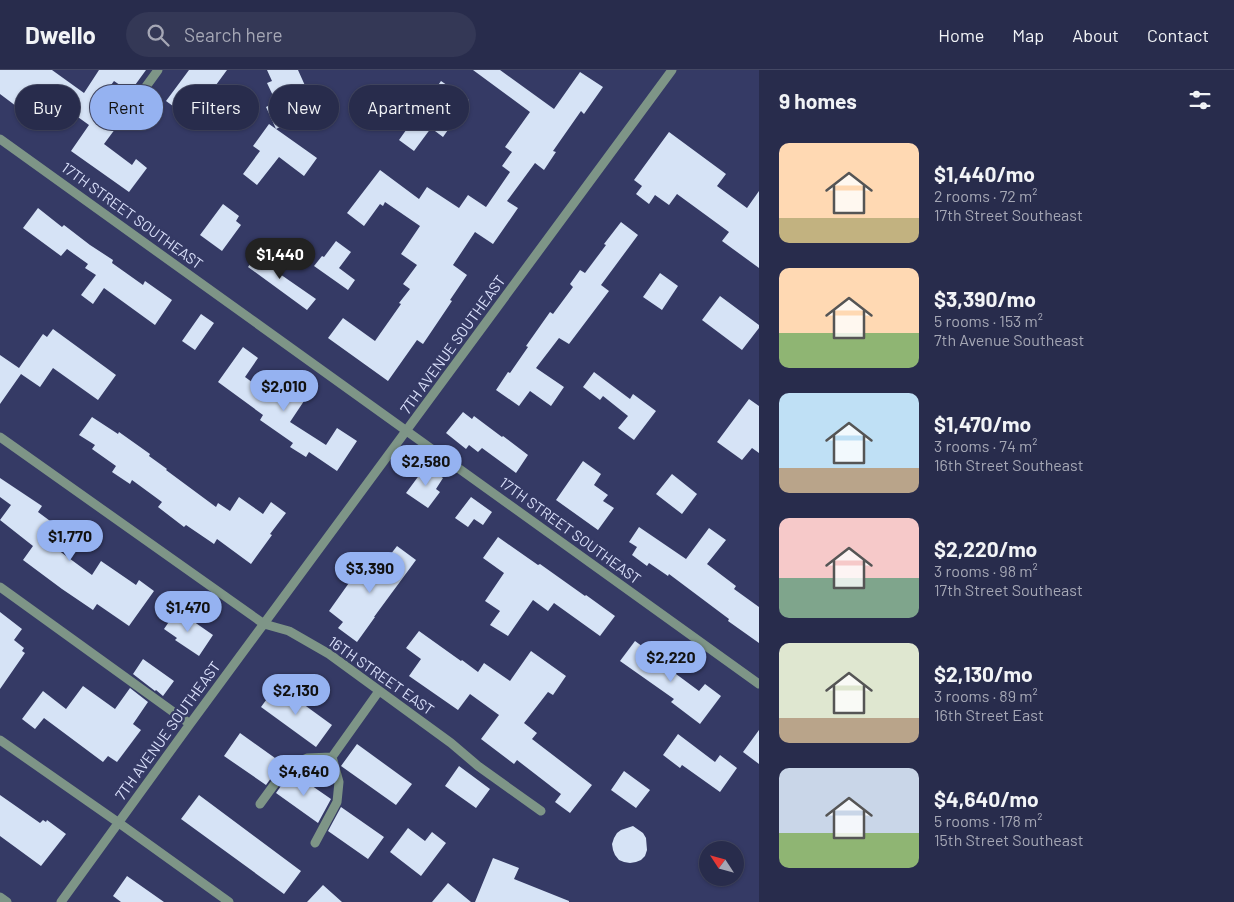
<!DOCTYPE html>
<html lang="en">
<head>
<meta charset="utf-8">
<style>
  body { margin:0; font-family:Barlow,sans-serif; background:#343856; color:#f1f3f6; height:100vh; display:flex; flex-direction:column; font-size:19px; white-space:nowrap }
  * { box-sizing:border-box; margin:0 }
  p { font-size:16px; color:#a5a7b5 }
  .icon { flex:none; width:28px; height:28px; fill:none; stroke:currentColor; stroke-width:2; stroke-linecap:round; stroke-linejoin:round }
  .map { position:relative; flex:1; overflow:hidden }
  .details { display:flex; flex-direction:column; background:#282c4c; width:475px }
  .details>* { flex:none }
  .top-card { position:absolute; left:15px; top:15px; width:475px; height:45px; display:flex; gap:10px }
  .needle { width:32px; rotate:306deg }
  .controls { position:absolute; left:699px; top:771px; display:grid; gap:10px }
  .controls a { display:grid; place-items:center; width:45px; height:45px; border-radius:50%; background:#282c4c; box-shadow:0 1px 4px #0004,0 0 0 1px #444864; font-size:25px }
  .price { position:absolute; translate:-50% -42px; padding:0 11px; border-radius:18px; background:#95b2f1; color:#111; font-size:16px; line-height:32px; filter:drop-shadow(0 1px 2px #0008) }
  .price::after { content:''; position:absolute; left:50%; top:30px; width:15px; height:11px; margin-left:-8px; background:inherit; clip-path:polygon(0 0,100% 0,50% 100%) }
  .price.on { background:#222; color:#fff }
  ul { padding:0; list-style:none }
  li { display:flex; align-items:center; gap:15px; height:125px; padding:0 20px }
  li span { display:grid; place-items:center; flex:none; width:140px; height:100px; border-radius:10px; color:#555 }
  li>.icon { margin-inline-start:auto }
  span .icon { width:60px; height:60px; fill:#fffc; stroke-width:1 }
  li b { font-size:21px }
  h2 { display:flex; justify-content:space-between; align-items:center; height:60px; padding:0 20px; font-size:21px }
  .pill { padding:0 18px; border-radius:22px; background:#282c4c; box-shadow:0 1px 4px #0004,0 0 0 1px #444864; font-size:18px; line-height:45px }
  .pill.on { background:#95b2f1; color:#111 }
  header { display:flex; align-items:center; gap:30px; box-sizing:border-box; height:70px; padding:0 25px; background:#282c4c; border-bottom:1px solid #444864 }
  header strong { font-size:24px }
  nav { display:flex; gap:28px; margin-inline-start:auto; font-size:18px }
  .search { width:350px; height:45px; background:#343856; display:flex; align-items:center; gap:12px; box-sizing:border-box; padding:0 18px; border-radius:28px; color:#a5a7b5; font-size:19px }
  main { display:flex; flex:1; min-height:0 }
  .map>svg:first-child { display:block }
  .building { fill:#d6e3f6 }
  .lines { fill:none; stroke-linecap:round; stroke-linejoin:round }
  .minor { stroke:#7e9587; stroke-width:9 }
  .labels { text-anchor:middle; stroke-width:5; stroke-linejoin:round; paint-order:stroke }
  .street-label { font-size:15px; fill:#dbe1fc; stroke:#353a65 }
</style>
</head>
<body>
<header>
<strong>Dwello</strong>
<div class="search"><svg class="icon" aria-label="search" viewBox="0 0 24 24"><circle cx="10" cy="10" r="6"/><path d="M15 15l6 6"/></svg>Search here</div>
<nav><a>Home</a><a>Map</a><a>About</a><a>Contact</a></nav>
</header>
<main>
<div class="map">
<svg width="759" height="832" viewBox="0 0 759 832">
  <rect width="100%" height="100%" fill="#353a65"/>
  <path class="building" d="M0,0H52L84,23L99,0H146L130,22L114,11L97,34L121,51L104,74L132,95L136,89L147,98L129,122L71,81L89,55L36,17L20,39L0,24Z
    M189,0H227L191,49L166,31Z
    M267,0H298L316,40L276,59L266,37L276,32L267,13L272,11Z
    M473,0H500L554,39L580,2L603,17L584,44L581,41L553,81L556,82L544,100L535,93L507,131L518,138L493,174L475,162L453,195L467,205L450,230L452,231L423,274L417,270L388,311L328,268L343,248L375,271L401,234L399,233L410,219L403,214L417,195L401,184L420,156L385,132L383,136L380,134L364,156L347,143L380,100L419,129L427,117L459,138L468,125L486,137L510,102L502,96L512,82L505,77L530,42Z
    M441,11L469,30L443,67L431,58L414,81L399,70Z
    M269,54L317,88L304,106L279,87L257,115L243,104L260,81L253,76Z
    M669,62L726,104L717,116L747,138L759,121V198L722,171L729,162L677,124L669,135L655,125L649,134L636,124L642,116L634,110Z
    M223,134L239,146L236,151L241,155L222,181L200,165Z
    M38,138L62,157L64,155L90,175L113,190L112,193L143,215L145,211L172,230L155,255L104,218L93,234L81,225L96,205L85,198L88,194L67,179L61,186L23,158Z
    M621,152L638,165L601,215L609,221L569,274L559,268L536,298L564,317L551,336L530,321L519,336L496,320L508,302L510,303L528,277L526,276L550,242L553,244L573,217L570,214L580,200L585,203L606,175L604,174Z
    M336,171L351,182L339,198L355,210L348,220L314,196L322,186L324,187Z
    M260,181L281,196L277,202L316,229L307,240L248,197Z
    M660,203L678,216L662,240L643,227Z
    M720,226L759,255V258L742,280L702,250Z
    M201,244L214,253L195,280L182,271Z
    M53,259L116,305L98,330L53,298L40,317L21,304L0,334V285L19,298L43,264L47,267Z
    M243,277L258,288L245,307L275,329L290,308L310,322L290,352L326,375L337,358L357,371L337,401L309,382L306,387L290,377L293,373L260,350L263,345L218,312Z
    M594,302L630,329L633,324L656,341L634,370L618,358L628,346L603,326L600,330L583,317Z
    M749,329L759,336V383L752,378L742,390L717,372Z
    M463,342L472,349L474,346L502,367L503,366L528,385L516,403L482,378L478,382L469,375L466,379L446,363Z
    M92,347L118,364L119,362L150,384L149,386L167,399L166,400L216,437L218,433L230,441L239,427L263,444L271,432L286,443L270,464L272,465L251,494L217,469L214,474L186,455L184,457L158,437L162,432L132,410L130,414L112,402L116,396L92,379L95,375L79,365Z
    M583,391L601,404L594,415L608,425L603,431L614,438L598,460L556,430Z
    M426,396L443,408L436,419L440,422L428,438L406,423Z
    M672,404L697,424L682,444L656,424Z
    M0,408L42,436L38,442L69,465L58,480L92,505L101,491L136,515L139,510L154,521L129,556L97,534L93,540L62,519L23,490L33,476L0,450L11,435L0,427Z
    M471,427L492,442L483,455L474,449L468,457L455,448Z
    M639,457L686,489L709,458L726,470L707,494L736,516L734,519L759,537V573L728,551L729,549L669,504L668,506L649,493L647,496L632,485L637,477L629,472Z
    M498,467L538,495L540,494L585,526L586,525L615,546L600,566L554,533L548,541L533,530L508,566L490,555L500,541L485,531L504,503L483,488Z
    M397,476L416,490L374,547H375L357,572L338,558L343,552L329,541L361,496L374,506Z
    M177,540L213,565L199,586L175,570L177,568L164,559Z
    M0,542L22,559L14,570L24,578L22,581L25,583L0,619Z
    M419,561L461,591L462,590L478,602L484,593L510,611L531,581L566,606L553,625L548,622L524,653L537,663L532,669L592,715L570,743L555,732L561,724L517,690L514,694L481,669L499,645L470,624L458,640L409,606L421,589L406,578Z
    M635,571L673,599L672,601L699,621L705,614L721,626L700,654L671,632L674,629L620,591Z
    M143,589L174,611L163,626L156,620L155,621L133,604Z
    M277,615L332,655L316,677L261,637Z
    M83,616L115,639L130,618L148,632L133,654L141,660L117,692L108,686L103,692L44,648L35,659L22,649L43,621L66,639Z
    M759,660V694L743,682Z
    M240,663L282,693L266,715L224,686Z
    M678,664L715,692L720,685L737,698L720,722L682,695L680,698L663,685Z
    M357,674L412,714L396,735L341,696Z
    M459,696L490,719L476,738L445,716Z
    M624,701L650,720L636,738L611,720Z
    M291,702H292L331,729L318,753L276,723Z
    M0,725L40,753L43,750L46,752L47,750L66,764L41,796L0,766Z
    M199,725L301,801L284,824L181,749Z
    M341,737L384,767L368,789L328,761Z
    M633,756L643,763L646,768L647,780L645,786L641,790L636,792L630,793L624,792L619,790L615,785L613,780L612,774L614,768L617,763L621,760Z
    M408,758L425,771L432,762L446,773L421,806L390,782Z
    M493,788L519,798L514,809L569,831V832H475Z
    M127,806L164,832H121L113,826Z
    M448,813L471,832H432Z
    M323,815L342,832H307Z"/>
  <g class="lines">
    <path class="minor" d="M142,22L158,0
      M0,69L759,614
      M0,367L264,554L289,561L329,584L451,673L478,696L541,741
      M0,517L190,654
      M0,670L119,753L229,832
      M260,734L287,697L307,688L332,687
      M315,773L337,732L339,712L332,687L379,621
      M0,827L7,832
      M61,832L190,654L672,0"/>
  </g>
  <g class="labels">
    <g class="street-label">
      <text transform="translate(132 146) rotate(36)" y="5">17TH STREET SOUTHEAST</text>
      <text transform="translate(453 275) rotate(-54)" y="5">7TH AVENUE SOUTHEAST</text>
      <text transform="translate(570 461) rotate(36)" y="5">17TH STREET SOUTHEAST</text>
      <text transform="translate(381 606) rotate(35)" y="5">16TH STREET EAST</text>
      <text transform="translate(168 661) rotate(-54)" y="5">7TH AVENUE SOUTHEAST</text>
    </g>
  </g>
</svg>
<div class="controls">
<a><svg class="needle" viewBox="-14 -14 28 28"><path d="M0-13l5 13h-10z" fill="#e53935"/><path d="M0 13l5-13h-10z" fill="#a5a7b5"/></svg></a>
</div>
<b class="price on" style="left:280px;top:210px">$1,440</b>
<b class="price" style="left:284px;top:342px">$2,010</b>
<b class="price" style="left:426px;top:417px">$2,580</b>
<b class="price" style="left:70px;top:492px">$1,770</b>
<b class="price" style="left:370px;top:524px">$3,390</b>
<b class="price" style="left:188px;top:563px">$1,470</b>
<b class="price" style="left:671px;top:613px">$2,220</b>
<b class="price" style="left:296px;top:646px">$2,130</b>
<b class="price" style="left:304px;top:727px">$4,640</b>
<div class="top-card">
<a class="pill">Buy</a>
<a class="pill on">Rent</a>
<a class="pill">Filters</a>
<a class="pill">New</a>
<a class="pill">Apartment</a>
</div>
</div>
<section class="details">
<h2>9 homes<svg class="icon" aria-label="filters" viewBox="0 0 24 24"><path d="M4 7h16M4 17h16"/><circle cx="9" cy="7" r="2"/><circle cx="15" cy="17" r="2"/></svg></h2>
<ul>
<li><span style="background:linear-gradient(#ffd9b3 75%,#c2b280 0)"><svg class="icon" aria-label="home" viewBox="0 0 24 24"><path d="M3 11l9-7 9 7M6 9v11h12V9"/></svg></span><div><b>$1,440/mo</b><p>2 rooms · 72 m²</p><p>17th Street Southeast</p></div></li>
<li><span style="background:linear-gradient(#ffd9b3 65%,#8fb573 0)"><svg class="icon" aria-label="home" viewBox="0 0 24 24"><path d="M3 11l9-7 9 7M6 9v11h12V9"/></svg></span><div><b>$3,390/mo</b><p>5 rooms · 153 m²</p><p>7th Avenue Southeast</p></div></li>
<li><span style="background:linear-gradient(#bfe0f5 75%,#b9a48a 0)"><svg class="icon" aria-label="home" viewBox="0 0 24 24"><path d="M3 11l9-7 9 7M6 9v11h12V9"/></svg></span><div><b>$1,470/mo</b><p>3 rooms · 74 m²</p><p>16th Street Southeast</p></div></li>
<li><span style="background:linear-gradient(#f6c9c9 60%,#7fa58c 0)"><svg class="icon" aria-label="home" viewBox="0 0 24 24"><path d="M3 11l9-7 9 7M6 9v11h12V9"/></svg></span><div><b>$2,220/mo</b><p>3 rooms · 98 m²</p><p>17th Street Southeast</p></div></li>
<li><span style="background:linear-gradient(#dfe7d0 75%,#b9a48a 0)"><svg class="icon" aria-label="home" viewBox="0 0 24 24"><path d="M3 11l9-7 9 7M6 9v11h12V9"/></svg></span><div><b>$2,130/mo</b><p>3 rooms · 89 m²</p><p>16th Street East</p></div></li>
<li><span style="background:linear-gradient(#c9d6e8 65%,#8fb573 0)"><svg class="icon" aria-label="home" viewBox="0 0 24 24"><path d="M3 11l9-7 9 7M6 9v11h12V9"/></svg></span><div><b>$4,640/mo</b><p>5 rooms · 178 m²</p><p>15th Street Southeast</p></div></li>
</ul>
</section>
</main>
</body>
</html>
